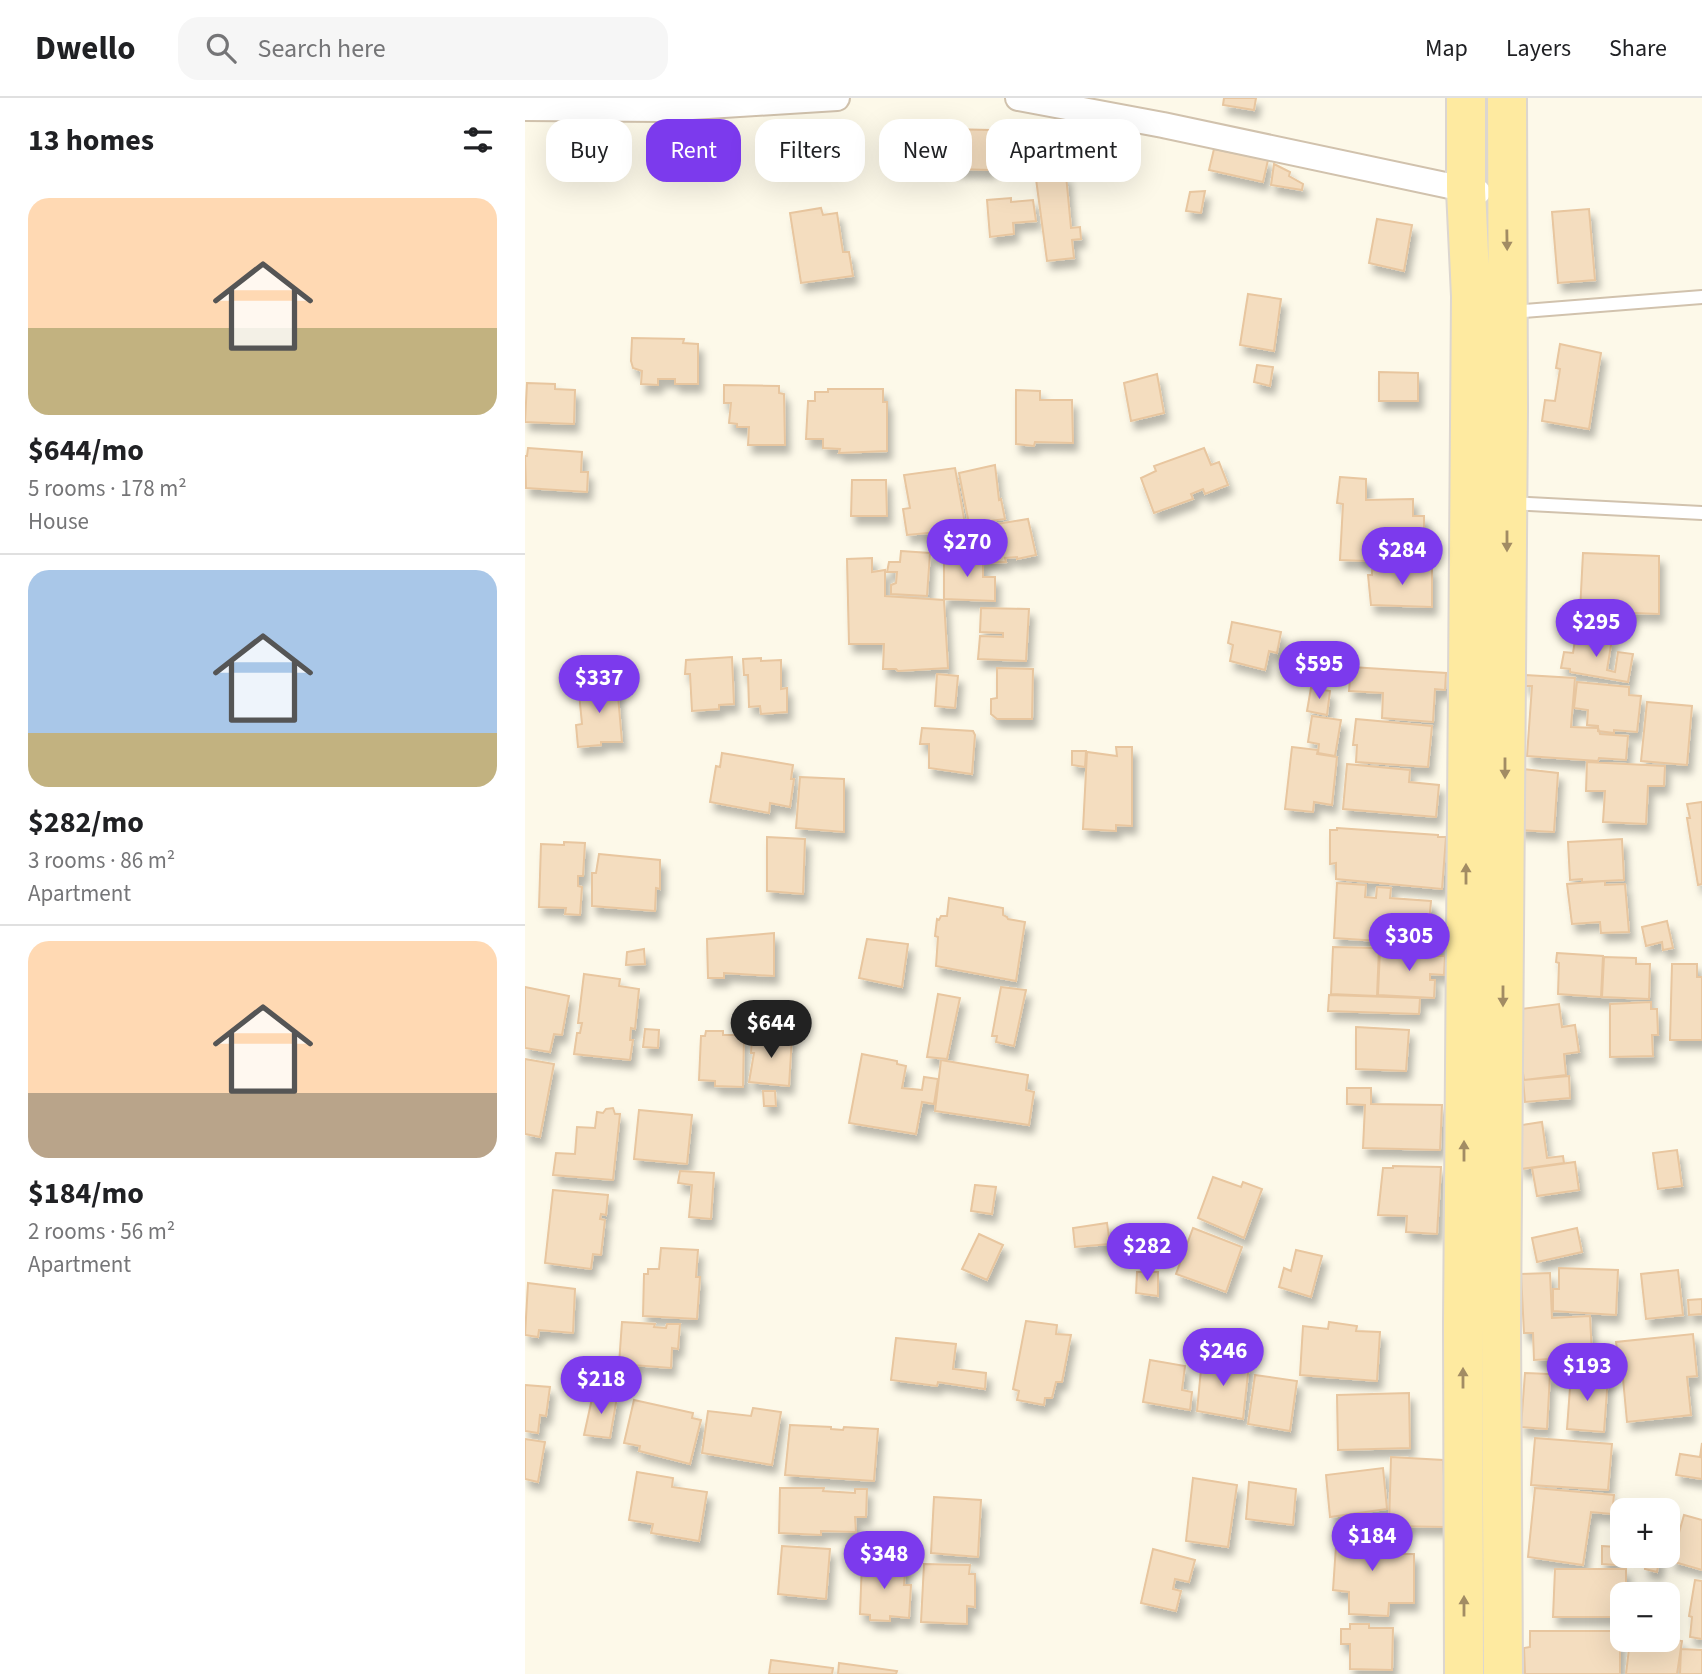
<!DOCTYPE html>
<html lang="en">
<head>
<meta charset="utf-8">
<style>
  body { margin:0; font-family:"Source Sans 3",sans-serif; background:#f6f6f6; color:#202124; height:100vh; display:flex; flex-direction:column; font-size:26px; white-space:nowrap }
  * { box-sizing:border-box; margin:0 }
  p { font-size:23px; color:#757577 }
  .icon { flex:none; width:38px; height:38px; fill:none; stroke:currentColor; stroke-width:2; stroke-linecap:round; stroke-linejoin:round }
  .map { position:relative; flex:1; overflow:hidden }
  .details { display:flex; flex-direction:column; background:#fff; width:525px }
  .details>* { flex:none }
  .top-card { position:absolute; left:21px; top:21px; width:665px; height:63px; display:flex; gap:14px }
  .controls { position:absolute; left:1085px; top:1400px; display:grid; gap:14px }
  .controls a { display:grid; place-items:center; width:70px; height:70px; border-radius:14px; background:#fff; box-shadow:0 7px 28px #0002; font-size:35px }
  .price { position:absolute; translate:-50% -60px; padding:0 16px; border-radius:24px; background:#7c3aed; color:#fff; font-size:23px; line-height:46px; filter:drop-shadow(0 2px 4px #0008) }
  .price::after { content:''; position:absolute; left:50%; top:42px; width:21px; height:16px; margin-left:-10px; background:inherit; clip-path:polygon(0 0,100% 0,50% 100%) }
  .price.active { background:#222; color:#fff }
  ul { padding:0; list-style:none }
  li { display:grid; align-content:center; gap:14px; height:371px; padding:0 28px }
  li+li { border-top:2px solid #e0e0e0 }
  li span { display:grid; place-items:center; height:217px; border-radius:21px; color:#555 }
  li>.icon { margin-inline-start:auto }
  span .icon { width:126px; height:126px; fill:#fffc; stroke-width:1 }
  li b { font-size:30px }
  h2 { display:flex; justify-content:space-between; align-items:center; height:84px; padding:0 28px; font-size:30px }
  .chip { padding:0 24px; border-radius:21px; background:#fff; box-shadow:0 7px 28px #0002; font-size:24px; line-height:63px }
  .chip.active { background:#7c3aed; color:#fff }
  header { display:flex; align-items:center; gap:42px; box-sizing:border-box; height:98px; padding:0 35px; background:#fff; border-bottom:2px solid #e0e0e0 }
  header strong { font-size:33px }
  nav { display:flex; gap:38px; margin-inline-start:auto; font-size:24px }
  .search { width:490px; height:63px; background:#f6f6f6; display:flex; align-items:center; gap:18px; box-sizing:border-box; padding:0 24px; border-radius:21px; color:#757577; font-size:26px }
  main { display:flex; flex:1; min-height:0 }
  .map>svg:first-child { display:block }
  .building { fill:#f4ddbf; stroke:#e8c69f; stroke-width:2; filter:url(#shadow) }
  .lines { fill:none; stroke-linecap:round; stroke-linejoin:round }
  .lane-casing { stroke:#d1c2ad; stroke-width:16 }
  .street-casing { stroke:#d1c2ad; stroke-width:28 }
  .primary-casing { stroke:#dcd6d0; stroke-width:42 }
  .lane { stroke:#fff; stroke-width:12 }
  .street { stroke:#fff; stroke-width:24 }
  .primary { stroke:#feeaa0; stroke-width:38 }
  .oneway { fill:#a28c64 }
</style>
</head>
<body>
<header>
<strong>Dwello</strong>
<div class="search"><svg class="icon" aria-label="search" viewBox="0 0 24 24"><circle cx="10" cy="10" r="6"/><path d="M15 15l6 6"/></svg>Search here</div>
<nav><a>Map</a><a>Layers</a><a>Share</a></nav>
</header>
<main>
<section class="details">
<h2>13 homes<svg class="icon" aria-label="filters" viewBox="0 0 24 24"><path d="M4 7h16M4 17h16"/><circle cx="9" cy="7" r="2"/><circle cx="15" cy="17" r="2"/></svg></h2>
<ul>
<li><span style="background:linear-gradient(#ffd9b3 60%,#c2b280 0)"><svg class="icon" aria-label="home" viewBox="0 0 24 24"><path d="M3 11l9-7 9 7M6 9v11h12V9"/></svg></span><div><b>$644/mo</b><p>5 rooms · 178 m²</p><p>House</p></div></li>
<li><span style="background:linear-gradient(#a9c7e8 75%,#c2b280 0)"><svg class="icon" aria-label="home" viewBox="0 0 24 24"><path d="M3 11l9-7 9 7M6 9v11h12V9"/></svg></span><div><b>$282/mo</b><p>3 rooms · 86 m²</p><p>Apartment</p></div></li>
<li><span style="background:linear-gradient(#ffd9b3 70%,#b9a48a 0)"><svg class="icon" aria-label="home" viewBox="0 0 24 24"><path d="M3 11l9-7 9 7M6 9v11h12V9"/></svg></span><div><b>$184/mo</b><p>2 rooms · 56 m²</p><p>Apartment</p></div></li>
</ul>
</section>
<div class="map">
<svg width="1177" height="1576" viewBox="0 0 1177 1576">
  <defs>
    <filter id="shadow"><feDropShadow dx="4.5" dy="8" stdDeviation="3.5" flood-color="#0004"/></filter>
  </defs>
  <rect width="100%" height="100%" fill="#fdf9e9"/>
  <path class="building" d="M699,0H731L729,12L698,7Z
    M419,31L466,32V72L430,71V67L410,69V38H420Z
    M689,51L743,62L738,84L684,72Z
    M749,66L765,74L764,78L778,86L777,92L746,87Z
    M541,77L546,130L555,129L556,141L547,142L549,160L522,163L511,81Z
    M680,93L676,115L661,113L665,94Z
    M486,100V104L508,102L511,123L488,125L489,136L465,139L462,102Z
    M296,110L298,117L312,115L318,154H324L328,178L276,185L265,115Z
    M1064,111L1070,182L1033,185L1027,114Z
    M852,121L887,127L879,173L844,165Z
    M723,196L756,201L749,253L715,247Z
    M107,240L159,241L158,245L173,246V286H150V281H133V287L116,286L117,273L108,270L106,263Z
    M1035,246L1076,255L1064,331L1017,323L1020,302L1030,303L1035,271L1031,270Z
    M732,267L748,269L745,288L729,284Z
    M854,274L893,275V303H854Z
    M632,276L639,315L606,323L599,285Z
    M2,285L30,286V291L50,292L49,326L0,324Z
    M199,287L254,288V295L259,296L260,347H223L224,329H212V326L204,325L206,305H199Z
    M303,291H358V304H362V353L314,355L315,351L298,350V341H281L283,303H290V294H303Z
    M491,292L515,293V302H547L548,345L510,344L509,348L491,346Z
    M3,350L57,354L56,374H63L62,394L1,390L0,358H2Z
    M679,350L686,367L694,364L703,387L680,396L678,391L666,396L668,401L629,415L616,380L631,373L629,368Z
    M470,367L474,402L476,401L480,421L444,426L434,375Z
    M430,370L440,426L423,427L424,433L382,437L378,411L385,410L379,377Z
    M815,379L841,381V402L888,401V418H899V435L888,434L887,453L865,452L866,449L842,446L841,463L815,462L818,406L812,405Z
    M327,382H361L362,418H326Z
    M503,421L511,457L492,461V459L480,460L481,464L459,465L453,429Z
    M376,453L405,455L402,498L366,496V487L371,485L372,474H362L364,464H375Z
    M1058,455L1134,458V516L1055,513Z
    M419,456L458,458V479H470V503L419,501Z
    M347,460V474L360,472V498L419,502L423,570L373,573L371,571H358L359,546H324L322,461Z
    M863,469L907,470V509L846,507L843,477H847V472L863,473Z
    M456,510L504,511L501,563L453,561L455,538L478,539V535L455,534Z
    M707,524L756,534L752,555L744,553L740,572L705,563L708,547L703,545Z
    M1051,536L1087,541L1082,572L1090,574L1093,554L1108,556L1103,584L1045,574V571L1036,570L1039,554L1048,555Z
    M207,559L209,606L194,607V611L167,613L165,576H160L161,562Z
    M236,560V563L256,562V591L262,590V614L236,616L235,608L224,609L223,577H219L218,561Z
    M826,569L921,575L920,592L910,591L908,624L857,620L858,595L824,593Z
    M472,570L508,571L507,621H472L466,616V601L472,600Z
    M412,576L433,578L430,610L410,608Z
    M1000,577L1050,580L1046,629L1073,630L1075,636L1103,638L1101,662L1074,660L1073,663L1002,658L1007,588H1000Z
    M78,583V588L92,586L97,644H76V647L53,649L51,627L57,626L53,585Z
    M1052,584L1104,589V597L1116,598L1112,634L1089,632V635L1073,633V628L1062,627L1063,612L1049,610Z
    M786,590L805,593L802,617L782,613Z
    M1122,604L1167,608L1162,667L1116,663Z
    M787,618L816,622L810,658L793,655L794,646L783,644Z
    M831,621L907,628L903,669L831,664L832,647H828Z
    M397,630L448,633L450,637L447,676L404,670V646H395Z
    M591,649H607V728L591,727V733L558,731L562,654L592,658Z
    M767,649L793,652L792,656L812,659L807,707L789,704L788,714L760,711Z
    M547,653H561L560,669L547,667Z
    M197,655L268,667L266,681H269L265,709L245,705L244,715L185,704L191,668L195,669Z
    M1062,664L1140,668L1139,688H1123L1121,726L1078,724L1080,693H1061Z
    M822,666L885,672L884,684L914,687L911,719L818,711Z
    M998,671L1033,675L1029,734L993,732Z
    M275,679L319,681V734L271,730Z
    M1177,704V786L1173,787L1162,720H1165L1162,706Z
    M812,730L913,737V739H921L917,791L811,781V765L805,766V732H812Z
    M242,739L280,741L278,796L242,793Z
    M1097,741L1099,782L1057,784V781L1045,782L1043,744Z
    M39,744L60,745L58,778H53V788L57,789L55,817L40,816L41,810L14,809L16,746L39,747Z
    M74,756L135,762V791L131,790L130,813L67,808V775H71Z
    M1080,783V787L1100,786L1104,834L1076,835L1075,824L1047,826L1042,786Z
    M812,785L841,787L840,799L851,800L852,789L866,790L865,800L906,803L904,826L918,827L916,854L898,853L899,846L809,840Z
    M424,800L478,810V817L482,819L483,821L500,824L491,883L411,868L413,839L410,838L412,821L414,822L416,818H422Z
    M1142,823L1148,850L1138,852L1137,844L1121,848L1117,829Z
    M249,835V878L199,875V880H183L182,841Z
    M342,841L383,846L377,889L334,880Z
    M808,849L854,850L852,898L806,896Z
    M119,851L120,866L101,867L102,854Z
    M855,852L905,854V858H920L919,877L905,876V882H910L909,900L853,897Z
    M1032,855L1078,858L1076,899L1033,896L1034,865L1031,864Z
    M1079,859L1111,860V866H1125L1124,901L1077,899Z
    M1147,866H1172V879H1177V942H1145Z
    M59,876L95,881L94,888L114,891L110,931L106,930L105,942H108L105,962L49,956L52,935H55L57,925H53Z
    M0,889L44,898L37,937L29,936L25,954L0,950Z
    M476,889L501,892L489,948L471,944L472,938H467Z
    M413,896L435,900L422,961L402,959Z
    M804,897L895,900L894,916L803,913Z
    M1126,904V911H1132L1133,937H1127L1128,958L1085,959V906Z
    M1034,906L1037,929L1050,927L1054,954L1039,956L1041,977L999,982L998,975L989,976L990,923L998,922L996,911Z
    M831,929L884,932L881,973L831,971Z
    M120,931L134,932L133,950L118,949Z
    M181,933H198V937H219L218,989L190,988V983L174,982L176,938H180Z
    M227,937L267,939L264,988L224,984L229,955H226Z
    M337,956L372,963V966L381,968L377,990L397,992L399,979L413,981L409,1006L397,1004L391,1036L324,1025Z
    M0,961L29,966L15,1039L0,1036Z
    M416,962L503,977L501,992L509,994L504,1027L410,1013Z
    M1044,978L1045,1000L1000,1004L998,982Z
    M822,990H846V1006L917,1007L915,1052L838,1050L840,1007L822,1006Z
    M238,993H250L251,1008H239Z
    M88,1010L90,1016H95L88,1082L28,1077L31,1055L50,1056L52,1029L70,1030L72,1014L78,1015L81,1011Z
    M114,1012L167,1017L162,1066L109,1061Z
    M1017,1024L1022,1060L1038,1058L1039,1065L996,1071L990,1028Z
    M1152,1052L1157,1088L1133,1091L1128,1055Z
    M1050,1064L1054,1092L1012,1098L1007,1070Z
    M868,1068L916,1069L912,1136L881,1134L882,1118L853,1117L858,1070H868Z
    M155,1073L189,1075L186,1121L164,1119L167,1087L153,1085Z
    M688,1079L716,1089L718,1084L737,1091L719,1140L673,1120Z
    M450,1087L471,1089L467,1116L446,1113Z
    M28,1092L83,1097L81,1117L76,1116L75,1121L80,1122L76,1157L68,1156L66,1171L20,1165Z
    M582,1125L585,1146L550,1149L548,1130Z
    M668,1130L717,1149L701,1194L651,1176Z
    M1052,1130L1057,1154L1012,1164L1007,1140Z
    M454,1136L478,1147L462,1182L437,1171Z
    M136,1150L173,1152L171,1179H175L172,1221L118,1218L119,1176H123V1171H134Z
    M771,1152L797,1158L786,1199L754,1189L759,1170L766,1173Z
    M1034,1170L1093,1172L1091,1217L1028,1213V1191H1034Z
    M1153,1172L1158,1217L1121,1221L1116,1176Z
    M612,1174H633V1198L611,1195Z
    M1025,1175L1027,1220L1065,1218L1067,1257L1056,1258L1057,1273L1043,1274L1042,1260L1009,1262L1008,1235H999L996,1176Z
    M3,1185L50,1191L48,1235L14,1232L13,1239L0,1237Z
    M1177,1201V1216L1164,1217L1163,1202Z
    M501,1223L532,1227L531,1236L546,1237L537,1284H531L527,1300H520L519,1307L492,1302L494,1293L488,1291Z
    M97,1224L130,1226L129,1229L141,1230L142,1226H155L153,1251L147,1250L146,1270L94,1266Z
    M804,1224L832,1228L831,1233L855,1234L852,1283L775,1277L778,1228L803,1231Z
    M1168,1236L1172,1278L1162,1279L1166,1317L1102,1324L1096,1259H1093L1091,1244Z
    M371,1240L431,1246L428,1271L461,1275L460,1291L413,1284L412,1288L366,1282Z
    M677,1261L724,1267L718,1321L672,1313Z
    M625,1262L660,1268L657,1292L667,1294L665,1312L618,1304Z
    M1000,1275L1025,1276L1022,1331L996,1329Z
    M1046,1276L1083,1279L1079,1334L1042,1331Z
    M730,1277L772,1283L765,1333L723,1326Z
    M0,1287L25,1289L21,1318L15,1317L13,1335L0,1333Z
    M884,1295L885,1350L813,1352L812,1297Z
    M68,1296L92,1299L85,1340L59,1337Z
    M109,1302L168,1315L167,1320L176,1322L165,1366L114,1353L115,1348L99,1345Z
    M228,1310L256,1314L247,1367L177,1355L183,1313L226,1318Z
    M265,1327L306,1329V1331L318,1332L319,1329L353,1331L349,1383L260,1377Z
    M1010,1340L1087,1346L1083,1392L1006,1387Z
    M0,1341L20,1344L13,1384L0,1381Z
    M1177,1345V1381L1151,1377L1155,1356L1175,1359Z
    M866,1359L918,1362L922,1429L864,1428Z
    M858,1370L862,1411L805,1419L801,1377Z
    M112,1374L148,1380L147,1389L182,1394L174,1443L126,1435L128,1426L104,1422Z
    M668,1380L712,1387L703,1449L661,1443Z
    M724,1384L771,1391L768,1427L721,1421Z
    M255,1390H299L298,1393L330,1395V1391H342L341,1419H330L331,1434L296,1433V1437L254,1435Z
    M1010,1390L1089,1397L1087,1416L1066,1414L1058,1467L1003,1459Z
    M409,1399L456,1402L453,1459L406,1455Z
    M1103,1405L1145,1412L1143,1427V1412H1102Z
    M1159,1417L1177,1422V1472L1146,1463Z
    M812,1433L866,1436L867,1456H889V1505H864L863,1518L824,1516V1494L808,1492Z
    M257,1448L305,1451L301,1501L253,1496Z
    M1077,1448L1092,1449L1091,1467L1077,1466Z
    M628,1451L670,1462L664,1484L650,1481L648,1491L656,1493L651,1513L616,1505Z
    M1121,1458H1135L1132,1474L1120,1471Z
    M337,1463L381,1465L379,1487H386L384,1520L365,1518V1523L345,1522V1517L335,1516Z
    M399,1466L445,1467L444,1476H450V1509L442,1508V1526L396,1524Z
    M1030,1471H1101V1490H1105V1496H1097V1519H1028Z
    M1170,1482L1177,1483V1541L1165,1539L1167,1519L1164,1518Z
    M825,1526H844V1530H868L867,1572L825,1571V1546H816V1531H825Z
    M1005,1533H1095V1576H1000L999,1550L1005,1549Z
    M1143,1541L1157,1543L1152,1576H1101L1105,1542Z
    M1156,1551L1177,1552V1576H1155Z
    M246,1562L308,1570L307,1576H244Z
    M314,1565L372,1573L371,1576H313Z"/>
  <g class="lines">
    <g class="lane-casing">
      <path id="lane" d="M985,214L1177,199
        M986,405L1177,415"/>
    </g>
    <g class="street-casing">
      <path id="street" d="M493,0L638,27L953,94
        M0,10L135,11L312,0"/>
    </g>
    <g class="primary-casing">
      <path id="primary" d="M939,1576L938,1227L946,198L941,92V0
        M978,1576L976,1227L983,312L982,0"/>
    </g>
    <use href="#lane" class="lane"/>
    <use href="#street" class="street"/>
    <use href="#primary" class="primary"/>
  </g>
  <defs><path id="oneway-solid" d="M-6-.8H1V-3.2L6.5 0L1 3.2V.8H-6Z" transform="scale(1.75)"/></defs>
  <g class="oneway">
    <use href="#oneway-solid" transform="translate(982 142) rotate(89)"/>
    <use href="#oneway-solid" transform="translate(982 443) rotate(90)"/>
    <use href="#oneway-solid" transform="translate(980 670) rotate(90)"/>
    <use href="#oneway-solid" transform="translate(941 776) rotate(-90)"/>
    <use href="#oneway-solid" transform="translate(978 898) rotate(90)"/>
    <use href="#oneway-solid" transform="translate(939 1053) rotate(-90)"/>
    <use href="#oneway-solid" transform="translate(938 1280) rotate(-90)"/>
    <use href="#oneway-solid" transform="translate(939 1508) rotate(-90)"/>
  </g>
</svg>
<div class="controls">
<a>+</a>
<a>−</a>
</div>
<b class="price" style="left:442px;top:481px">$270</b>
<b class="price" style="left:877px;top:489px">$284</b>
<b class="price" style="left:1071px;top:561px">$295</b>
<b class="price" style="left:794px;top:603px">$595</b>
<b class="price" style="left:74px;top:617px">$337</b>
<b class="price" style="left:884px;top:875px">$305</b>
<b class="price active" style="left:246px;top:962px">$644</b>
<b class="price" style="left:622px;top:1185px">$282</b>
<b class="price" style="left:698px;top:1290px">$246</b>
<b class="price" style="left:1062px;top:1305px">$193</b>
<b class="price" style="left:76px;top:1318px">$218</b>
<b class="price" style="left:847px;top:1475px">$184</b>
<b class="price" style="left:359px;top:1493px">$348</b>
<div class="top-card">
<a class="chip">Buy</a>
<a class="chip active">Rent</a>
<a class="chip">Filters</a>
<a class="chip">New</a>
<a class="chip">Apartment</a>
</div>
</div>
</main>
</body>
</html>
